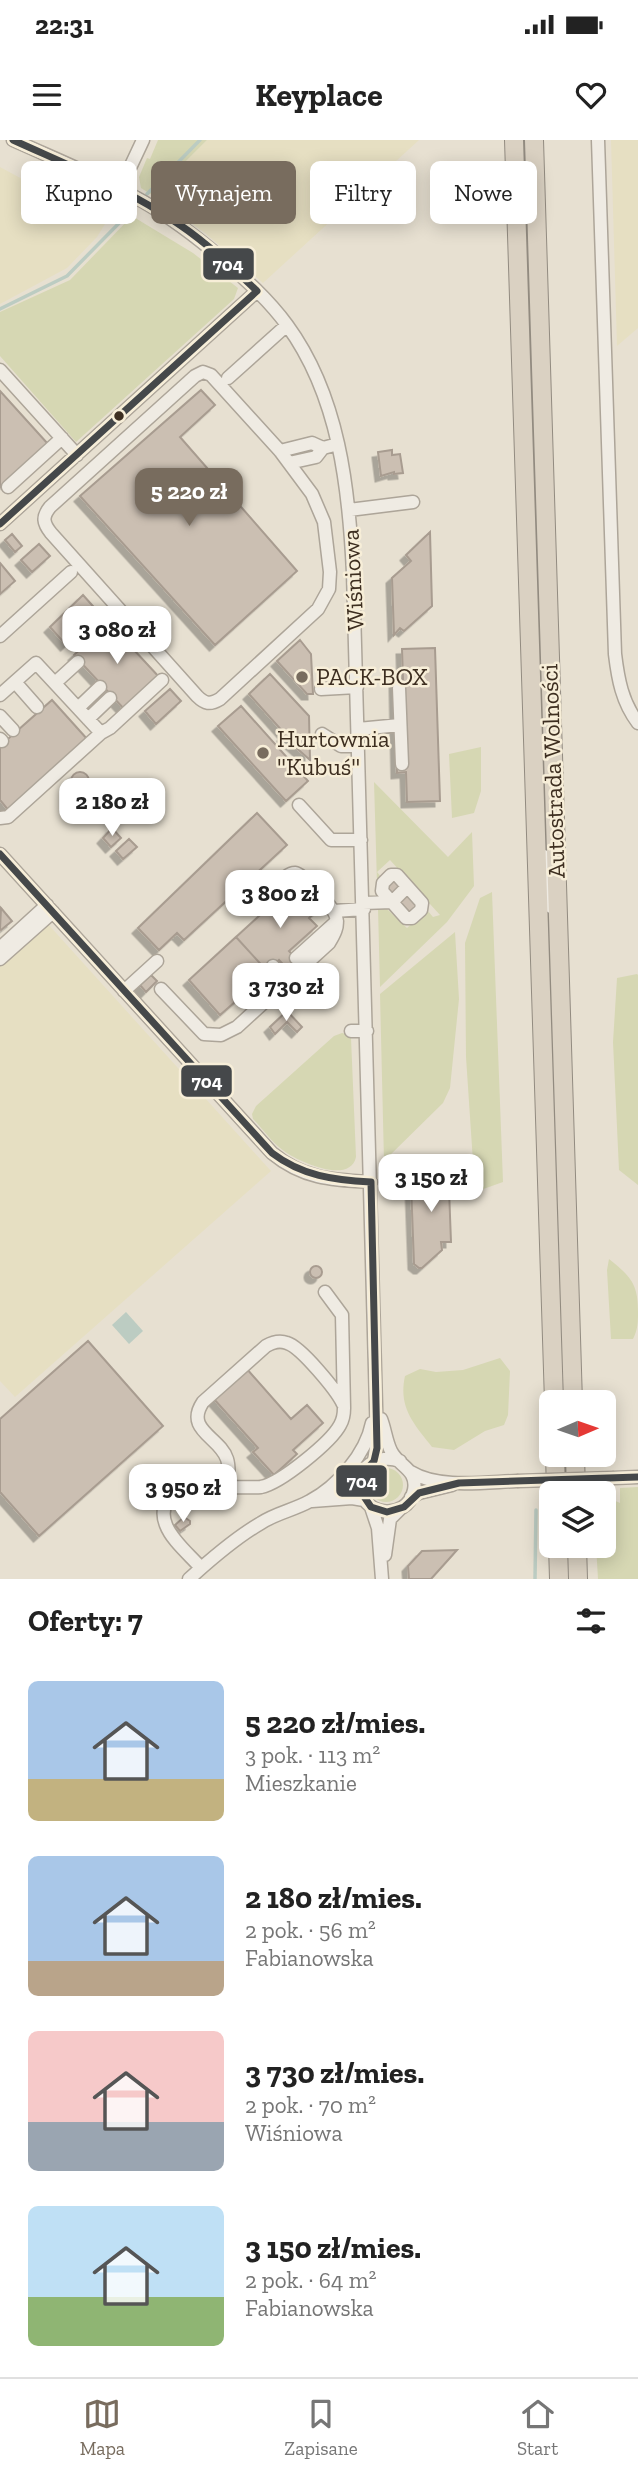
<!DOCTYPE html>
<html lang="pl">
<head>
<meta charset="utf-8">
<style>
  body { margin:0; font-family:"Zilla Slab",serif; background:#f6f6f6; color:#222; height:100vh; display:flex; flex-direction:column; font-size:26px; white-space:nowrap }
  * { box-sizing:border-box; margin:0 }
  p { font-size:23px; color:#767676 }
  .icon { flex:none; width:38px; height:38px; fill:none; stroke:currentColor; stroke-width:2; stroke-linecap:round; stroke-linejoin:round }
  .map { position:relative; height:1439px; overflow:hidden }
  .panel { display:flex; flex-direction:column; background:#fff; flex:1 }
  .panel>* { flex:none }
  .banner { position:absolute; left:21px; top:21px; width:597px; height:63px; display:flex; gap:14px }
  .needle { width:46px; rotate:88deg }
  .controls { position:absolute; left:539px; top:1250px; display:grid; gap:14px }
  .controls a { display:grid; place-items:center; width:77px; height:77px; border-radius:10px; background:#fff; box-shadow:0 4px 18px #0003; font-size:35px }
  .price { position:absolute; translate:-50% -60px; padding:0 16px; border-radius:14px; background:#fff; color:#222; font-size:23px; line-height:46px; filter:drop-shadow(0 2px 4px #0008) }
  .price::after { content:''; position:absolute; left:50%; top:42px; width:21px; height:16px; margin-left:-10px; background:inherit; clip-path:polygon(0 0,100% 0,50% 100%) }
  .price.on { background:#786c5e; color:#fff }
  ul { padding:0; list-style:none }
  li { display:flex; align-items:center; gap:21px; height:175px; padding:0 28px }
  li span { display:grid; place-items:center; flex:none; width:196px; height:140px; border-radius:10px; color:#555 }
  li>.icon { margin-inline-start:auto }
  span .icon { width:84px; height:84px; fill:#fffc; stroke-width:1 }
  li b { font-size:30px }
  h2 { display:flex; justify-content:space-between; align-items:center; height:84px; padding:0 28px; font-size:30px }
  .pill { padding:0 24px; border-radius:10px; background:#fff; box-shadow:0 4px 18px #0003; font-size:24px; line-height:63px }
  .pill.on { background:#786c5e; color:#fff }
  .status { display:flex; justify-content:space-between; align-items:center; height:49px; padding:0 35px; background:#fff; direction:ltr }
  .status svg { height:19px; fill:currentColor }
  header { display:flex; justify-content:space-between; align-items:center; height:91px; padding:0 28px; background:#fff; font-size:32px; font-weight:700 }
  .tabs { display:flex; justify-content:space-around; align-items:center; height:98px; border-top:2px solid #e0e0e0; background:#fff; font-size:19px; color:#767676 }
  .tabs a { display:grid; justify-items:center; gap:4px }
  .tabs .on { color:#786c5e }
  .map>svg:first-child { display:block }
  .farmland { fill:#e6dfc2 }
  .green { fill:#d6d7b3 }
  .water { fill:#bcccc2 }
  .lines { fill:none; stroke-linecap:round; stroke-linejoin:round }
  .stream { stroke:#bcccc2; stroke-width:3.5 }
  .building { fill:#cbbfb2; stroke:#a89c90; stroke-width:2; filter:url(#shadow) }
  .minor-casing { stroke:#ada599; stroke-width:15 }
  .highway-casing { stroke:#928b80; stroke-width:20 }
  .minor { stroke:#efebe3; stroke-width:12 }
  .highway { stroke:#dad1c2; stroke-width:18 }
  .minor-bridge-casing { stroke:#ada599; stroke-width:15; stroke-linecap:butt }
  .minor-bridge { stroke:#efebe3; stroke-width:12 }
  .bus-1-casing { stroke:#f7eed8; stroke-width:12 }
  .bus-1 { stroke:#45484a; stroke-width:7 }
  .bus-dot { fill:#3d2e20; stroke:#f7eed8; stroke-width:2.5 }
  .poi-dot { fill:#786c5e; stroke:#f7eed8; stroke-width:2.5 }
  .labels { text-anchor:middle; stroke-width:5; stroke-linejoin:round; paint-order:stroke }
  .street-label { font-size:24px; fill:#3d2e20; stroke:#f7eed8 }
  .poi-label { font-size:24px; fill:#3d2e20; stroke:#f7eed8; text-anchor:start }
  .line-badge { stroke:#f7eed8; stroke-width:2.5 }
  .badge-label { font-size:19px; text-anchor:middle; font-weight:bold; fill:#fff }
</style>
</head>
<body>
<div class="status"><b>22:31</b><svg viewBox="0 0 49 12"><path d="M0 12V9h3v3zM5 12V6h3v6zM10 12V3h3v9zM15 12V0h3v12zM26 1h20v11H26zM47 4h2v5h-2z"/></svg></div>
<header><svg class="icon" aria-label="menu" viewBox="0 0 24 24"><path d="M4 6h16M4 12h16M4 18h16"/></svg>Keyplace<svg class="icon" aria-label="heart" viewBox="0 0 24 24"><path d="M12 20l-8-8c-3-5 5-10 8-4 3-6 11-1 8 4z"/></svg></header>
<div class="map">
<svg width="638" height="1439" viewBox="0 0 638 1439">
  <defs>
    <filter id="shadow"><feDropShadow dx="-5.5" dy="5.5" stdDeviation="0" flood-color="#0004"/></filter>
  </defs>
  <rect width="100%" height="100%" fill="#e7e0d1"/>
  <path class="farmland" d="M207,0H419L263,143L205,93L152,55Z
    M611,0H638V188L617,206Z
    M0,27L105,84L97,97L67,128L0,164Z
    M47,783L271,1031L15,1257L0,1241V824Z"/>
  <path class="green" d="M158,0H207L152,55L141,48L139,37L147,18L150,19Z
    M132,76L193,113L238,148L234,159L76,302L0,216V172L70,140Z
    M481,607V651L474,673L452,678L449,614Z
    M374,642L448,717L472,692L474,746L447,782L380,847L378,768L387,769L407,788L427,770L433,777L440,775L390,720L377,732L382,738L377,743Z
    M492,752L503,1042L475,1052L466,917L465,803L480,758Z
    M455,792L459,859L450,948L443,963L384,1021L380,854Z
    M637,834L638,835V1045L619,1030L613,902L617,838Z
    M342,893L350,895L351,898L356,1017C350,1045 299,1022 284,1011C272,1003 263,989 253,979L252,974L256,966L334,896Z
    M609,1119C630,1136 638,1143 638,1171C638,1182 638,1189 633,1199H611L607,1130Z
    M500,1218L510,1231L508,1275L504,1285L485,1291L454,1310L432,1307C414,1284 398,1268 405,1236L420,1229L436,1232L463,1230Z
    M369 1345a17 17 0 1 1 34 0a17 17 0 1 1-34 0Z
    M638,1347V1439H598L596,1405H604V1356L620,1363V1348Z"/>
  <path class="water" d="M126,1172L143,1191L129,1204L112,1185Z"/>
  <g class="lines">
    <path class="stream" d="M147,54L200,0
      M0,169L67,136L133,69
      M535,1439L536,1370"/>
  </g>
  <path class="building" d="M201,250L215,265L180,297L297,431L215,505L80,356Z
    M0,251L48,304L1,347L0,346Z
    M392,310V315L400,314L403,333L394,334V332L381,336L378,312Z
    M430,392L432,466L404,491L400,488L394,495L392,438L411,421L406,415Z
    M12,394L22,406L15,412L5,400Z
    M39,404L50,416L32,432L21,420Z
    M0,423L15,441L0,454Z
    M83,455L100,474L66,505L50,487Z
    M109,483L160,538L125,570L74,515Z
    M300,500L311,514L313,554H307L277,521Z
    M435,508L440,661L407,662L406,632L397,633L395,540L403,539L402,509Z
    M270,534L309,576L310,620L283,596L285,594L249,554Z
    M170,549L181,561L156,584L145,571Z
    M52,560L88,600L9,671L0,660V606Z
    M241,566L308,641L286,661L218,586Z
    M71 641a9 9 0 1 1 18 0a9 9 0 1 1-18 0Z
    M257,673L287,705L184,800L177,793L159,810L138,788Z
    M112,688L121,698L111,707L103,698Z
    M129,699L137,707L123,719L116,711Z
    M393,739L419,767L411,774L385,746Z
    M294,744L319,769L309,778L317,786L289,811L299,822L290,832L279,820L267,831L236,797Z
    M1,768L12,781L1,790L0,789Z
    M236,797L267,831L254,843L263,853L254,862L245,853L220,875L189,840Z
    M151,835L157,841L146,852L140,845Z
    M287,871L302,887L297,892L287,882L275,894L270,887Z
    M427,1023H448L451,1102H441L442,1110L422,1128H419L414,1124L411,1044L428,1043Z
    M310 1132a6 6 0 1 1 12 0a6 6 0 1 1-12 0Z
    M88,1201L163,1286L39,1396L0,1352V1279Z
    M246,1228L291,1279L307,1265L323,1283L293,1310L297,1314L274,1335L253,1312L258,1308L213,1258Z
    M184,1377L190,1381V1384L180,1391L175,1385Z
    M457,1410L431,1439H409L408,1426L422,1411Z"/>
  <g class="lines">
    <g class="minor-casing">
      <path id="minor" d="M13,0C53,18 95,35 133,56C165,73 193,94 220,117C244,138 268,159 287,185C339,256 349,348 353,433L377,1302L374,1321
        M598,0L615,514C618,539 622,562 638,583
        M120,49L143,0
        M0,230L77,315
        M203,232L211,235L280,311L312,354L324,382L330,432L329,449L318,469L220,559C210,565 205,564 197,556L51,393C43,383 42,377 50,367L195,236Z
        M228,238L287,185
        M280,311L312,303L323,308
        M289,323L316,317L323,308L338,304
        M8,347L62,298
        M349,370L413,362
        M0,384L257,151
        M0,496L71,432
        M15,542L37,567
        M55,543L78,522
        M399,548L402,624
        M321,549L357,547
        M0,555L36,523L101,593L8,677L0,678
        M78,568L100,547
        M0,576L13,590
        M88,579L110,558
        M358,589L400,585
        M101,593L110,588L162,540
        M322,594L341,606H359
        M0,599L2,601
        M299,665L331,700H361
        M0,714L272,1013C303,1039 333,1040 371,1042
        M544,716L551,767
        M391,735H397L422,763L421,770L412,778H406L382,751L383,743Z
        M363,763L392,762L407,747
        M334,771L364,769
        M0,808L47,765
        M296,818L337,781
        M0,819L53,772
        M273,826L287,841
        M161,849L204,894L221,895L237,887L329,803C334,795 339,786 336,777C334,768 304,734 295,733C288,733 281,741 277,745
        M124,851L157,821
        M351,891H367
        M381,1279C385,1289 386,1301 391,1311C398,1326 418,1329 414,1350C407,1383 358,1376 360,1343C361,1322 383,1315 400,1321
        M411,1332C438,1349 486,1342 517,1341
        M614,1338L638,1337
        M228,1348C228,1339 230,1328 227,1319C220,1297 184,1290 203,1262L266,1206C273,1202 279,1200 287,1203C301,1207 337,1251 343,1264
        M329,1353L353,1341L362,1334
        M411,1357L419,1353L452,1345
        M312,1361L352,1358L364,1360
        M371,1367L378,1388L382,1439
        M385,1415L390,1379L400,1369
        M201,1428C191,1416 172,1401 166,1385C148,1338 237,1349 261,1347C281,1343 331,1302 340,1285C343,1280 344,1274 344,1268L342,1175L325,1152
        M189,1439C211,1419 235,1398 261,1383C276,1373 294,1370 310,1361C337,1347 366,1314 372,1283"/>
    </g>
    <g class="highway-casing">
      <path id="highway" d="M514,0L554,1262
        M534,0L573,1262
        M555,1314L556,1353
        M575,1314L576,1353
        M558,1405L559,1439
        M577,1405L578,1439"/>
    </g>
    <use href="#minor" class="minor"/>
    <use href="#highway" class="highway"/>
    <g class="minor-bridge-casing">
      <path id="minor-bridge" d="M517,1341L614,1338"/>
    </g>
    <use href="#minor-bridge" class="minor-bridge"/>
    <g class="bus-1-casing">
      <path id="bus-1" d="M13,0C70,26 128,49 180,85C208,104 233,128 257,151
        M0,384L257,151
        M0,714L272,1013C302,1036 334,1040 371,1042
        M371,1042L377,1308L374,1321L362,1334L361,1352L371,1367L387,1372L404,1367L419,1353L459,1343L638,1337"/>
    </g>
    <use href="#bus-1" class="bus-1"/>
  </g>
  <circle class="bus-dot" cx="119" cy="276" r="6"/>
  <g class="poi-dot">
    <circle cx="302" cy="537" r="7"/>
    <circle cx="263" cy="613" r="7"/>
  </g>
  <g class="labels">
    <g class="street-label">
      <text transform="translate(353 440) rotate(-93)" y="8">Wiśniowa</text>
      <text transform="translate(553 631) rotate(-92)" y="8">Autostrada Wolności</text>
    </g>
    <g class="poi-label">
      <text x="316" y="545">PACK-BOX</text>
      <text x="277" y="607">Hurtownia<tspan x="277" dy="28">"Kubuś"</tspan></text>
    </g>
  </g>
  <g class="line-badge">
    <rect x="202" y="107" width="53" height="34" rx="7" fill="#45484a"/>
    <rect x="180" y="924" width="53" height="34" rx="7" fill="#45484a"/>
    <rect x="335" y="1324" width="53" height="34" rx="7" fill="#45484a"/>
  </g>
  <g class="badge-label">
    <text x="228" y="131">704</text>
    <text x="207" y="948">704</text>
    <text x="362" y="1348">704</text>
  </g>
</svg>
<div class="controls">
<a><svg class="needle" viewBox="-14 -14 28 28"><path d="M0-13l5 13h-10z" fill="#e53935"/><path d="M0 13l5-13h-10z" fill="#767676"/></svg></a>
<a><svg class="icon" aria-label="layers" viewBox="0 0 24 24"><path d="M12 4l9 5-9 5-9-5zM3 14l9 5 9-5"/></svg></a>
</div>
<b class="price on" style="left:189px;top:388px">5 220 zł</b>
<b class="price" style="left:117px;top:526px">3 080 zł</b>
<b class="price" style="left:112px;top:698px">2 180 zł</b>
<b class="price" style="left:280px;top:790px">3 800 zł</b>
<b class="price" style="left:286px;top:883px">3 730 zł</b>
<b class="price" style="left:431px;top:1074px">3 150 zł</b>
<b class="price" style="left:183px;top:1384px">3 950 zł</b>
<div class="banner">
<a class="pill">Kupno</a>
<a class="pill on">Wynajem</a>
<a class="pill">Filtry</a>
<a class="pill">Nowe</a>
</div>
</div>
<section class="panel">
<h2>Oferty: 7<svg class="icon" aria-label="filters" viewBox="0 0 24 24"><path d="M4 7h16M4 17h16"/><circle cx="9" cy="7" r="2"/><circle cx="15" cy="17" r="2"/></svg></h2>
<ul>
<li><span style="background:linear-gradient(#a9c7e8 70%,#c2b280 0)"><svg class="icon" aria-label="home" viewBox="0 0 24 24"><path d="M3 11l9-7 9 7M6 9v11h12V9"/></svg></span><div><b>5 220 zł/mies.</b><p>3 pok. · 113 m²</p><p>Mieszkanie</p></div></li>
<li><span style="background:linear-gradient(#a9c7e8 75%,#b9a48a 0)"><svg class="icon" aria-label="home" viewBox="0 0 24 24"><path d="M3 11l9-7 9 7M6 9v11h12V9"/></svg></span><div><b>2 180 zł/mies.</b><p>2 pok. · 56 m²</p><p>Fabianowska</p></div></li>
<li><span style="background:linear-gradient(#f6c9c9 65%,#9aa5b1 0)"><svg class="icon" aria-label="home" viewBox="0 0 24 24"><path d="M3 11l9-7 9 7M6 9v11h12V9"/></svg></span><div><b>3 730 zł/mies.</b><p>2 pok. · 70 m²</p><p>Wiśniowa</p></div></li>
<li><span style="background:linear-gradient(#bfe0f5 65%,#8fb573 0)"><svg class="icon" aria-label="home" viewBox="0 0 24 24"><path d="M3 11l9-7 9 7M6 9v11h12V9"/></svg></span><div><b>3 150 zł/mies.</b><p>2 pok. · 64 m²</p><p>Fabianowska</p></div></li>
</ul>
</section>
<nav class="tabs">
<a class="on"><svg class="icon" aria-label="map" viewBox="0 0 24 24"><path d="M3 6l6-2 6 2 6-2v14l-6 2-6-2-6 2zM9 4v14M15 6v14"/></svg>Mapa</a>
<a><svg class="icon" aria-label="saved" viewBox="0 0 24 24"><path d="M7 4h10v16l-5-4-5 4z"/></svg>Zapisane</a>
<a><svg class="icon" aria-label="home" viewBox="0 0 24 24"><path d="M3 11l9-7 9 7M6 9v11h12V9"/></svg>Start</a>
</nav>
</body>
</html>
